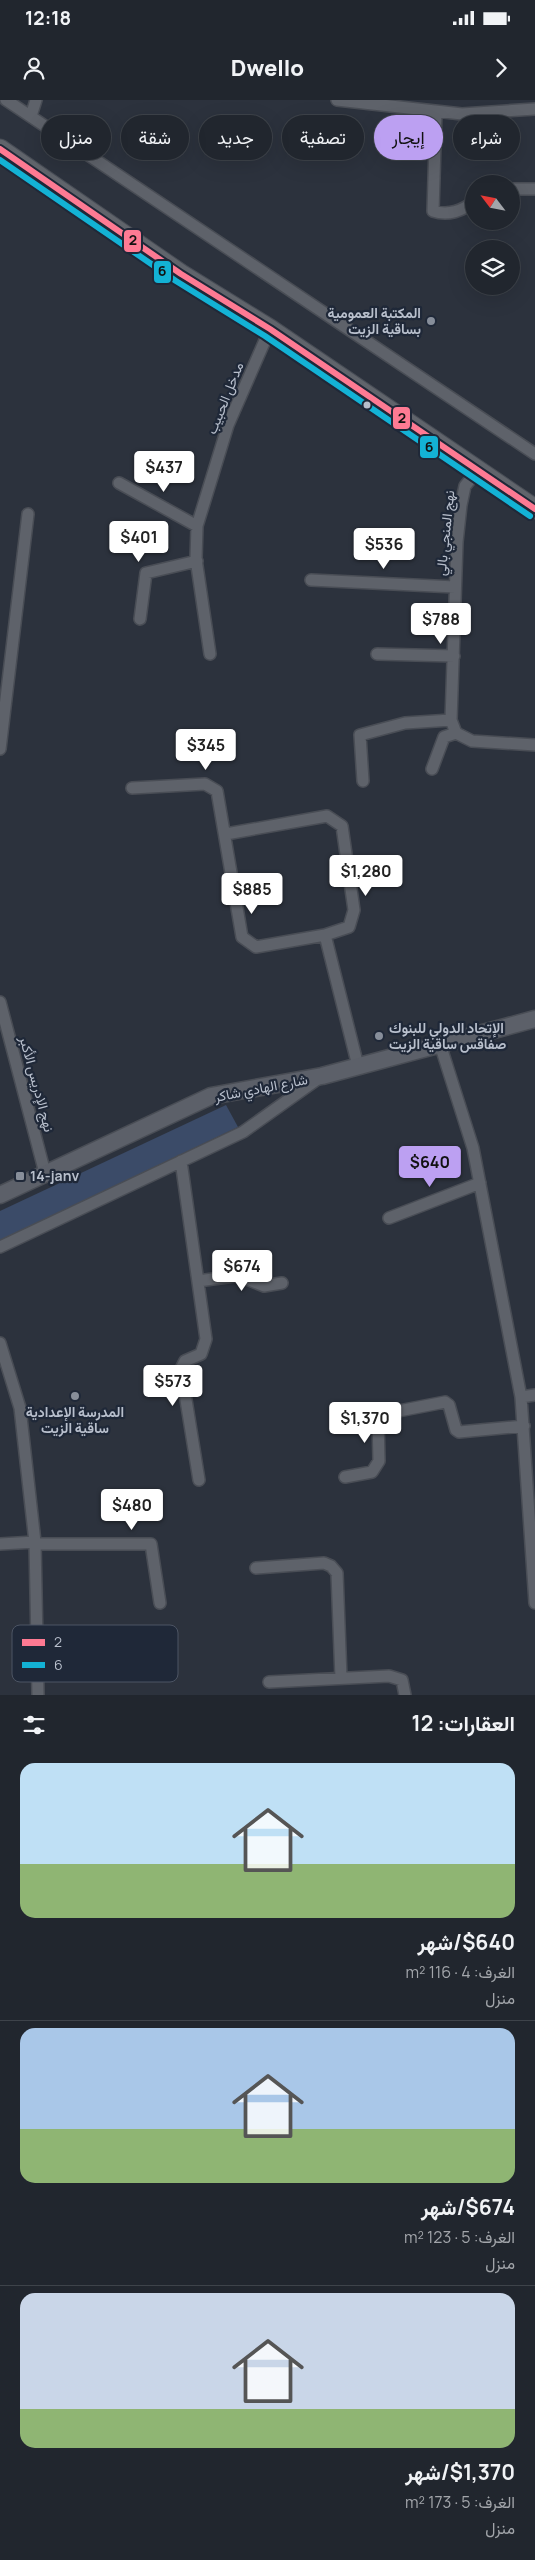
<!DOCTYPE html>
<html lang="ar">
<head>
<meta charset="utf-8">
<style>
  body { margin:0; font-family:Manrope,Vazirmatn,sans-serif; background:#292e36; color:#f1f3f6; direction:rtl; height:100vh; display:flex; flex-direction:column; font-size:19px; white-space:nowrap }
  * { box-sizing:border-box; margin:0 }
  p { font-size:16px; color:#a2a5aa }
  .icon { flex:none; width:28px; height:28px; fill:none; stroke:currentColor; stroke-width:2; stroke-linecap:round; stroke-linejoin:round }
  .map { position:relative; height:1595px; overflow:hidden; direction:ltr }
  .side { display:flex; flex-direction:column; background:#21262e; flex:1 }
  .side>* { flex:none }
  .top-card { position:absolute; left:15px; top:15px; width:505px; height:45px; direction:rtl; display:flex; gap:10px }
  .needle { width:32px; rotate:302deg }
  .controls { position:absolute; left:465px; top:75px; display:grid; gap:10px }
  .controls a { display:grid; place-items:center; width:55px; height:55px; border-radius:50%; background:#21262e; box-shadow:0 5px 20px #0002,0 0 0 1px #3e434a; font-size:25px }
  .price { position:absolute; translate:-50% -42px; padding:0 11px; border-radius:5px; background:#fff; color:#222; font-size:16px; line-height:32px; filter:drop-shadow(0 1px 2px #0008) }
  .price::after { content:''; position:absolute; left:50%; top:30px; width:15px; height:11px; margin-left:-8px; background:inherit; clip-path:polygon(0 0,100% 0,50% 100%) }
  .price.selected { background:#bca0f2; color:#111 }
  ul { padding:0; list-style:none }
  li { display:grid; align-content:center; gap:10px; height:265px; padding:0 20px }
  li+li { border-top:1px solid #3e434a }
  li span { display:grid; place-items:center; height:155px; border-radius:15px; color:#555 }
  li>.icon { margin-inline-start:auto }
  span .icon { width:90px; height:90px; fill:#fffc; stroke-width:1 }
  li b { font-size:21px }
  h2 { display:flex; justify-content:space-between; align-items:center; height:60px; padding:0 20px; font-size:21px }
  .tag { padding:0 18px; border-radius:22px; background:#21262e; box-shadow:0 5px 20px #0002,0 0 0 1px #3e434a; font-size:18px; line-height:45px }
  .tag.selected { background:#bca0f2; color:#111 }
  .status { display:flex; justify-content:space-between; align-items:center; height:35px; padding:0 25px; background:#21262e; direction:ltr }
  .status svg { height:14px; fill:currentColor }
  header { display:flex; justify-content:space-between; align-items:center; height:65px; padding:0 20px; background:#21262e; font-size:22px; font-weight:800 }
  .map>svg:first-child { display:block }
  .water { fill:#3b4b68 }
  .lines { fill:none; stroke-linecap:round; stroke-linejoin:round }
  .minor-casing { stroke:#494d55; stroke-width:14 }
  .secondary-casing { stroke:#494d55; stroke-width:19 }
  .primary-casing { stroke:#484d56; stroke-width:21 }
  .minor { stroke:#5e626a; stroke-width:11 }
  .secondary { stroke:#5c6069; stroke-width:16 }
  .primary { stroke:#60646b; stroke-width:19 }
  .bus-1-casing { stroke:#1f2838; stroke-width:10 }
  .bus-2-casing { stroke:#1f2838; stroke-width:10 }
  .bus-1 { stroke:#fe7a93; stroke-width:6 }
  .bus-2 { stroke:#13b2d5; stroke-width:6 }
  .poi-dot { fill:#878e9a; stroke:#1f2838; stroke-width:2 }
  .bus-dot { fill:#b8bfcc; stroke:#1f2838; stroke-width:2 }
  .labels { text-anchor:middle; stroke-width:4.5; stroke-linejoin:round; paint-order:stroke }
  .poi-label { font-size:14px; font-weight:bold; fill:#b8bfcc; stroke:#1f2838; text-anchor:start }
  .street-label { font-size:14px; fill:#b8bfcc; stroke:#1f2838 }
  .key { fill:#1f2838; stroke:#4d5564; stroke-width:1 }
  .key-label { font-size:14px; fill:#b8bfcc }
  .line-badge { stroke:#1f2838; stroke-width:2 }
  .pale-badge-label { font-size:14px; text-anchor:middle; font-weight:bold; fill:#111 }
</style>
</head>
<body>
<div class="status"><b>12:18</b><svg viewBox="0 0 49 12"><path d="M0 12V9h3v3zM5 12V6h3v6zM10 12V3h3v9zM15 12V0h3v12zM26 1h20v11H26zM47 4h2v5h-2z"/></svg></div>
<header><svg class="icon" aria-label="forward" viewBox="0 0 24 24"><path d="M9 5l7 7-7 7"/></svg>Dwello<svg class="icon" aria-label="person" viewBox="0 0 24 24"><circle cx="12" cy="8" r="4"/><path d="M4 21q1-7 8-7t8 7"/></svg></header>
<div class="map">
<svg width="535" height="1595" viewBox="0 0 535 1595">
  <rect width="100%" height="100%" fill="#2c323d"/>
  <path class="water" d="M226,1005L238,1027L0,1141V1111Z"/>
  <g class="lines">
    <g class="minor-casing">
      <path id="minor" d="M6,0L535,354
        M337,0L462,14L535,9
        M436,12L433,111C448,116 463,111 474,101
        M31,16L36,0
        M511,89H535
        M478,370L465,386L461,405L457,442L451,620L456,633L472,641L535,645
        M119,383L197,426
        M311,480L455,487
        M140,519L146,473L197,461
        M210,554L196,459L197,426L228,325L270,229
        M377,554L454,556
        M0,649L28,414
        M432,669L444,637L456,633
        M363,681L360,635L405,623L451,620
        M132,688L205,684L217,691L242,837L256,847L325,835L349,827L354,810L342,726L327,716L226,734
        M325,835L358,966
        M0,902L45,1073
        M440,944L473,1048L521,1297L535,1503
        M181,1061L206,1239L201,1254L185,1261L181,1269L199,1380
        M389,1118L480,1083
        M0,1147L243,1032L319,978
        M198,1181L235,1176L242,1177L264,1186L282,1183
        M0,1243L20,1308L35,1442L38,1595
        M521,1297L535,1295
        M345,1377L372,1372L379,1361L378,1319L383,1314L445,1302L449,1305L456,1330L459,1332L524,1326
        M0,1444L35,1442
        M35,1444H151L160,1503
        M256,1468L324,1463L331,1466L337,1473L341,1578
        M269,1582L389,1576L402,1580L405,1595"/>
    </g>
    <g class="secondary-casing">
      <path id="secondary" d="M0,1095L211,996L322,976L535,919"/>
    </g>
    <g class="primary-casing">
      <path id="primary" d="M0,49L181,174L270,229L535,409"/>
    </g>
    <use href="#minor" class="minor"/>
    <use href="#secondary" class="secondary"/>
    <use href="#primary" class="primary"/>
    <g class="bus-1-casing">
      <path id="bus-1" d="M0,49L181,174L270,229L535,409"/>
    </g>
    <g class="bus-2-casing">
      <path id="bus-2" d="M0,60L176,181L265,236L530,416"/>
    </g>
    <use href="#bus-1" class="bus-1"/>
    <use href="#bus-2" class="bus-2"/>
  </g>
  <g class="poi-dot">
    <circle cx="431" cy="221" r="5"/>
    <circle cx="379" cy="936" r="5"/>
    <rect x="15" y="1071" width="10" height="10" rx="2.5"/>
    <circle cx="75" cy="1296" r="5"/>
  </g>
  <circle class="bus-dot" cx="367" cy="305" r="4.5"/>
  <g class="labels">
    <g class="poi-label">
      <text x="421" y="218" text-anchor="end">المكتبة العمومية<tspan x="421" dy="16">بساقية الزيت</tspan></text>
      <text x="389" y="933">الإتحاد الدولي للبنوك<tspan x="389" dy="16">صفاقس ساقية الزيت</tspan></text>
      <text x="30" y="1081">14-janv</text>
      <text x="75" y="1317" text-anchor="middle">المدرسة الإعدادية<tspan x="75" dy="16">ساقية الزيت</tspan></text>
    </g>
    <g class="street-label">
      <text transform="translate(225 298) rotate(-68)" y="5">مدخل الحبيب</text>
      <text transform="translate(445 433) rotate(-84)" y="5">نهج المنجي بالي</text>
      <text transform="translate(37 984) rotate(75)" y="5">نهج الإدريس الأكبر</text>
      <text transform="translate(261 988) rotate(-11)" y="5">شارع الهادي شاكر</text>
    </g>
  </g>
  <rect x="12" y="1525" width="166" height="57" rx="8" class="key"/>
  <rect x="22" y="1539" width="23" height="7" fill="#fe7a93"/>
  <rect x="22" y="1562" width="23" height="6" fill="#13b2d5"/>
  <g class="key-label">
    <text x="54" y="1547">2</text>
    <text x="54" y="1570">6</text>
  </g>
  <g class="line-badge">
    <rect x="123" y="129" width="19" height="24" rx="5" fill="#fe7a93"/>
    <rect x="153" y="160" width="19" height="24" rx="5" fill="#13b2d5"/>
    <rect x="392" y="306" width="19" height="24" rx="5" fill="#fe7a93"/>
    <rect x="419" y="335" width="20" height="24" rx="5" fill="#13b2d5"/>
  </g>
  <g class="pale-badge-label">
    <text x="133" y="145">2</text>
    <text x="162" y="176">6</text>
    <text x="402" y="323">2</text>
    <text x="429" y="352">6</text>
  </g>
</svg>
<div class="controls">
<a><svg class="needle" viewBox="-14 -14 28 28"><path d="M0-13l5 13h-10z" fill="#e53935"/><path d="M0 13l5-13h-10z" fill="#a2a5aa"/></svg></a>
<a><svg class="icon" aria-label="layers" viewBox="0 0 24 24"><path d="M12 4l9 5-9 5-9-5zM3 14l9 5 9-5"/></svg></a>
</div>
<b class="price" style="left:164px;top:393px">$437</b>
<b class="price" style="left:139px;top:463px">$401</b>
<b class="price" style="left:384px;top:470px">$536</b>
<b class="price" style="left:441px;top:545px">$788</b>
<b class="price" style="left:206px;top:671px">$345</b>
<b class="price" style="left:366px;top:797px">$1,280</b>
<b class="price" style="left:252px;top:815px">$885</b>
<b class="price selected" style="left:430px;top:1088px">$640</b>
<b class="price" style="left:242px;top:1192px">$674</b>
<b class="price" style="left:173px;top:1307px">$573</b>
<b class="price" style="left:365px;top:1344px">$1,370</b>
<b class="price" style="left:132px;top:1431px">$480</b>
<div class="top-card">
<a class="tag">شراء</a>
<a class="tag selected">إيجار</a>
<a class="tag">تصفية</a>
<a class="tag">جديد</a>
<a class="tag">شقة</a>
<a class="tag">منزل</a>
</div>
</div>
<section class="side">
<h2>العقارات: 12<svg class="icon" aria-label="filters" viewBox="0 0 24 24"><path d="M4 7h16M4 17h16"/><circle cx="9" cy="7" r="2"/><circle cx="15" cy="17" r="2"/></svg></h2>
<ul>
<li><span style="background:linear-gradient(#bfe0f5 65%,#8fb573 0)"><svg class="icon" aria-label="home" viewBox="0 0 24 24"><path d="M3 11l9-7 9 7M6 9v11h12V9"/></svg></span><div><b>$640/شهر</b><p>الغرف: 4 · 116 m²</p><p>منزل</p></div></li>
<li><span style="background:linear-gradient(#a9c7e8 65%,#8fb573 0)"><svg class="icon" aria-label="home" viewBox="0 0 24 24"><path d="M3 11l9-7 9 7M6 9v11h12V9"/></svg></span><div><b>$674/شهر</b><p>الغرف: 5 · 123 m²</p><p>منزل</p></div></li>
<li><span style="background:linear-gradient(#c9d6e8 75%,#8fb573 0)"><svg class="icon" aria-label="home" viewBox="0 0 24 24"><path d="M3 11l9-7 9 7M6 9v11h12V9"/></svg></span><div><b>$1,370/شهر</b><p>الغرف: 5 · 173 m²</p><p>منزل</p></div></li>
</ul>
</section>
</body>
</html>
